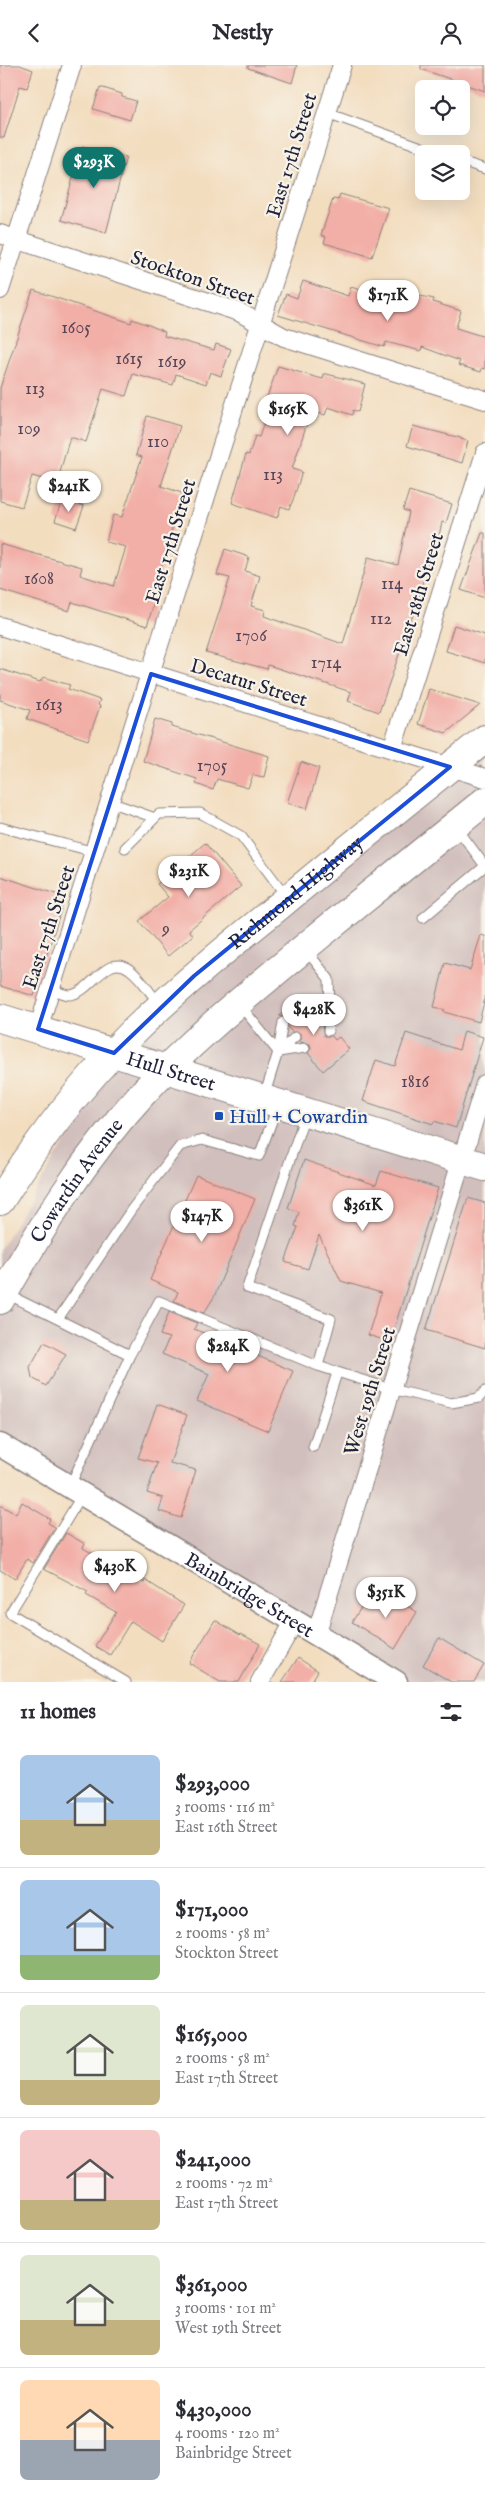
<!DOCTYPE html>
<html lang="en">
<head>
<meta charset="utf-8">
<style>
  body { margin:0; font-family:"IM FELL English",serif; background:#f2f2f3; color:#2b2b33; height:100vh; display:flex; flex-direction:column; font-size:19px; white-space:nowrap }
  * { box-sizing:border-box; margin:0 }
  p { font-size:16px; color:#7c7c81 }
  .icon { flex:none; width:28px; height:28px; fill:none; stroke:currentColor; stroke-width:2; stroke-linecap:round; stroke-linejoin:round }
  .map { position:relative; height:1617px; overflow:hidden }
  .drawer { display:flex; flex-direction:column; background:#fff; flex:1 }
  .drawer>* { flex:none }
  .fabs { position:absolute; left:415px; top:15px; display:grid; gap:10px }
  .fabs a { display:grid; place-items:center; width:55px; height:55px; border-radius:8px; background:#fff; box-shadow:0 5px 20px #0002; font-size:25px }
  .price { position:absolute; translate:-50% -42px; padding:0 11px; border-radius:18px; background:#fff; color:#222; font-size:16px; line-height:32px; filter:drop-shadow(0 1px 2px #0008) }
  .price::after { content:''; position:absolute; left:50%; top:30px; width:15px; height:11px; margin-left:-8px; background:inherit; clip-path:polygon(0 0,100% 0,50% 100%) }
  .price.on { background:#0f766e; color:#fff }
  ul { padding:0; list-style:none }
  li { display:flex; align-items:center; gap:15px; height:125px; padding:0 20px }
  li+li { border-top:1px solid #e1e1e2 }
  li span { display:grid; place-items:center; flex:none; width:140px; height:100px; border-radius:8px; color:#555 }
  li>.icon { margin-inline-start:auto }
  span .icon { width:60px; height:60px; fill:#fffc; stroke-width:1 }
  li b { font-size:21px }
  h2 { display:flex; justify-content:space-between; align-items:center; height:60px; padding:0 20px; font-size:21px }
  header { display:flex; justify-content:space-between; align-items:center; height:65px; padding:0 20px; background:#fff; font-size:22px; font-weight:700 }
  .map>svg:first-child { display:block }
  .industrial { fill:#d1bfbd }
  .building { fill:#f2afa7 }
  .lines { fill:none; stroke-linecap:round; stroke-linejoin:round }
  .service-casing { stroke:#8a807d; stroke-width:11 }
  .minor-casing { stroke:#8a807d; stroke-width:20 }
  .tertiary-casing { stroke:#8a807d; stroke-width:25 }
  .primary-casing { stroke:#8a807d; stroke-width:30 }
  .service { stroke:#fff; stroke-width:9 }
  .minor { stroke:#fff; stroke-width:18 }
  .tertiary { stroke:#fff; stroke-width:22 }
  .primary { stroke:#fff; stroke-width:28 }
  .marked { fill:none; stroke:#1d4ed8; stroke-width:4; stroke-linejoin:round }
  .transit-dot { fill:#1a4fb4; stroke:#f7f3e8; stroke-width:2 }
  .labels { text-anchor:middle; stroke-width:4.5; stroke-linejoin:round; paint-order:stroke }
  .number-label { font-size:18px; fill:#564556 }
  .street-label { font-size:20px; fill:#22223b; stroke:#f7f3e8 }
  .transit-label { font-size:20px; fill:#164399; stroke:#f7f3e8; text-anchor:start }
</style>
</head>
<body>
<header><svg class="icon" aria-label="back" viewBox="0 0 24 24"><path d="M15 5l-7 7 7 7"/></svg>Nestly<svg class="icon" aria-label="person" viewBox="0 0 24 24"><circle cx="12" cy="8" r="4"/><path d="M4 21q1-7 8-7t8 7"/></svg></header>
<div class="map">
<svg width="485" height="1617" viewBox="0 0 485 1617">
  <rect width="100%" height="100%" fill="#f7f3e8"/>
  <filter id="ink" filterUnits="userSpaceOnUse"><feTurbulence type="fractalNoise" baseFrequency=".02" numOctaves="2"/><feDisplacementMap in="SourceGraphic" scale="10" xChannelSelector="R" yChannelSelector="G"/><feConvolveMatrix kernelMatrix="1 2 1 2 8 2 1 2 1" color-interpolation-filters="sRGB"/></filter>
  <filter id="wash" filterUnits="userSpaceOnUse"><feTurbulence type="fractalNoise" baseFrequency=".0096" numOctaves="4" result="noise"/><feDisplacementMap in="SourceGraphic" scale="20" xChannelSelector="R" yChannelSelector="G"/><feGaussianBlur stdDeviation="1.12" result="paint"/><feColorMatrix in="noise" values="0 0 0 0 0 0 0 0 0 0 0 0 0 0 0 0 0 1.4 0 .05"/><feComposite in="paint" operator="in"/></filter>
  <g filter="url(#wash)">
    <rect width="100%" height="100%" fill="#f3ddbf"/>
    <path class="industrial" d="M485,685V1617H402L0,1376V1184L129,972Z"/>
    <g id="blocks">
      <path class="building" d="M0,0H20L33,5L27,23L20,21L4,73L0,72Z
        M248,0H297L292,18L248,3Z
        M421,0H485V26L421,4Z
        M100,22L122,29V32L136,36L130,55L93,44Z
        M82,81L126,92L106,168L61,155Z
        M340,129L389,143L372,192L324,178L326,172L321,170L333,134L338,135Z
        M303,216L348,231L351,222L405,239L408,228L434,234L433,237L461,246L456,263L485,272V304L482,303L481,307L458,300L460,296L422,282L421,286L386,277L384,282L278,250L286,229L297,233Z
        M33,225L131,258L132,254L149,260L165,267L164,271L214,285L216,279L231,284L221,311L210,307L206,319L176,309L173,320L133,309L126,331L103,324L86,377L70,372L57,418L32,411L22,442L0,436V323Z
        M278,301L319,313L323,314L324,309H327L365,319L358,347L353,345L352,350L328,342L325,350L311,346L292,404L302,407L293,435L289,444L281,441L277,453L232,438L246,389L249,390L255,371L259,372L269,343L264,341Z
        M147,351L180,361L161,421L182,428L156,520L159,521L147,561L72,537L69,546L0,525V479L82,502L80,510L114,521L126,482L106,477L113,450L122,452L142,392L136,390Z
        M413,361L461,373V374L468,376L462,398L407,381Z
        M409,426L452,439L446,458L442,457L434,494L429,493L417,538L379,647L348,636L351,627L268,600L267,604L206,588L230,513L217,510L225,484L249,492L245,506L260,511L251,541L265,545L264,551L343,579L368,492L398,500L409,447L403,445Z
        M62,434L84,441L76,463L55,456Z
        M482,468H485V533L461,525Z
        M454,560L485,570V598L446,586Z
        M0,604L40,617L43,612L70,620L68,624L100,635L98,640L100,641L88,675L27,654L30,645L0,635Z
        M429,624L480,640L446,668L418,659Z
        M155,654L172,659V662L269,691L264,712L253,710L248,723L217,714L213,725L196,719L197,714L143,696Z
        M301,697L319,703L307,744L287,738Z
        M205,778L241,821L189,865L193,870L168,891L139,856L168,832L157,819Z
        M0,811L65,832L34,931L0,921Z
        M481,870L485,871V933L479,957L444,947L445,945L434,942L445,898L470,905Z
        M302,933L301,941L314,949L312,955L314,958L322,959L324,971H332L335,975L339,972L349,984L323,1006L308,988L311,983L310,979L300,977V968L292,967L288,963L287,953L279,951Z
        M464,966L483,972L456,1063L434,1056L433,1059L363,1036L376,995L395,1001L406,968L459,985Z
        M304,1095L376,1120L381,1106L438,1123L390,1277L368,1270L381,1228L341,1216L319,1170L308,1204L285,1197L298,1162L295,1161L299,1147L288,1143Z
        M196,1110L255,1134L214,1232L204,1248L174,1236L178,1227L150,1215Z
        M468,1133L485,1138V1283L426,1265Z
        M169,1247L197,1258L194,1264L293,1306L268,1366L197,1336L209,1309L162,1289L169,1273L160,1270Z
        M44,1277L66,1289L46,1321L32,1313L30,1302Z
        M157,1339L187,1350L170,1398L196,1405L181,1453L159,1446L163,1433L147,1428L157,1398L138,1393Z
        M22,1437L50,1454L48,1458L55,1462L33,1498L27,1494L15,1514L0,1505V1440L16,1449Z
        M66,1468L85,1479L83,1483L144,1518L145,1515L184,1540L162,1576L131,1556L110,1590L95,1581L116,1547L86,1530L88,1527L44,1504Z
        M380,1524L417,1547L395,1584L352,1557L362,1541L368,1544Z
        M215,1555L240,1570L241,1569L260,1579L239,1617H220L189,1598Z
        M439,1573L484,1600L474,1617H451L423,1600Z
        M298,1593L318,1606L311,1617H282Z"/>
    </g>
  </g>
  <g filter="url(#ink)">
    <use href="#blocks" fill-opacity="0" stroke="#8a807d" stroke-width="1"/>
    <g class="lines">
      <g class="service-casing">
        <path id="service" d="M327,48L441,89
          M461,96L485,104
          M110,737L155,753
          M0,762L95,787
          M125,783L159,749L200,748L241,771L286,831
          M423,853L485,801L457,763
          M306,885L329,914L330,944L318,954
          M51,924C56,926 63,929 69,930C90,930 106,887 129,904C141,912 150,928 159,939
          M307,939L330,944L328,966
          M240,940L278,987L264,1032
          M283,957L278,987L305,983
          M278,987L295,972
          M305,1050L247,1223L331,1254L318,1301L391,1324L451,1338L479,1333L485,1326
          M7,1229L130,1290
          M58,1254L131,1145L180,1081L202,1075L259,1091L278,1040
          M313,1382L337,1308
          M70,1421L130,1290L159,1236L318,1301
          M82,1430L10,1548L126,1617"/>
      </g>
      <g class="minor-casing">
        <path id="minor" d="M0,169L239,247L284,272L485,335
          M0,225L72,0
          M0,561L485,713
          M392,684L485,388
          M38,964L342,0
          M316,1570L485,1019
          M260,1617L294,1557"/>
      </g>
      <g class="tertiary-casing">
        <g id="tertiary">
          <path id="s1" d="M0,1380L396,1617"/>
        </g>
      </g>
      <g class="primary-casing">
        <g id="primary">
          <path id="s2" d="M0,953L485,1102"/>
          <path id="s3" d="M0,1136C38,1075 82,1018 133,967C179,922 229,881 279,841C347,784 416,729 485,674"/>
          <path id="s4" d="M0,1235C41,1163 84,1092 141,1030C194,972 255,924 315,874C372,828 428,782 485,736"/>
        </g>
      </g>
      <use href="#service" class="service"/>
      <use href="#minor" class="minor"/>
      <use href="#tertiary" class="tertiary"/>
      <use href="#primary" class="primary"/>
    </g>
  </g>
  <path class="marked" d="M151,609L450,702L194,911L114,988L38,964Z"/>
  <rect class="transit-dot" x="214" y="1046" width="10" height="10" rx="2.5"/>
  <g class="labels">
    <g class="number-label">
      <text x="76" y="268">1605</text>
      <text x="129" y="299">1615</text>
      <text x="172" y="302">1619</text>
      <text x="35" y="329">113</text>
      <text x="29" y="369">109</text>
      <text x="158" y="382">110</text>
      <text x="273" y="415">113</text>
      <text x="39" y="519">1608</text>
      <text x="392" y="524">114</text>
      <text x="381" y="559">112</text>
      <text x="251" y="576">1706</text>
      <text x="326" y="603">1714</text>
      <text x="49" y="645">1613</text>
      <text x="212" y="706">1705</text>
      <text x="166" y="869">9</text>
      <text x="415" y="1022">1816</text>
    </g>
    <g class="street-label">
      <text transform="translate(291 90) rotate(-73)" y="7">East 17th Street</text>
      <text transform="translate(193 212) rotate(19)" y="7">Stockton Street</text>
      <text transform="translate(170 476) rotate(-73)" y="7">East 17th Street</text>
      <text transform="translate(418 529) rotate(-73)" y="7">East 18th Street</text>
      <text transform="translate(249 617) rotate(17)" y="7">Decatur Street</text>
      <text dy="7" stroke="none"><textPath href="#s3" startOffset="430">Richmond Highway</textPath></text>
      <text transform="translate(48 862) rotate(-72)" y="7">East 17th Street</text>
      <text dy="7" stroke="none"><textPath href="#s2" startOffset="179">Hull Street</textPath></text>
      <text dy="7" stroke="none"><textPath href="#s4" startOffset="142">Cowardin Avenue</textPath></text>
      <text transform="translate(369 1326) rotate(-73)" y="7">West 19th Street</text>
      <text dy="7" stroke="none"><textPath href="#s1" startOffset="291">Bainbridge Street</textPath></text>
    </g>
    <g class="transit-label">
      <text x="229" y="1058">Hull + Cowardin</text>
    </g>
  </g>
</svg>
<div class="fabs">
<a><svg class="icon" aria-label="locate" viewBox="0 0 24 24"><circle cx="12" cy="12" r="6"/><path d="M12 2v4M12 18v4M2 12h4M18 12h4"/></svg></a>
<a><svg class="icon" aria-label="layers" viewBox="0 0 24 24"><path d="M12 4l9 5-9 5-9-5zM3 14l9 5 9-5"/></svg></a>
</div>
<b class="price on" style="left:94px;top:124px">$293K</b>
<b class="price" style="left:388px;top:257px">$171K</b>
<b class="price" style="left:288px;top:371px">$165K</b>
<b class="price" style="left:69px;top:448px">$241K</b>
<b class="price" style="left:189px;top:833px">$231K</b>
<b class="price" style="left:314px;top:971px">$428K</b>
<b class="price" style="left:363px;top:1167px">$361K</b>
<b class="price" style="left:202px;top:1178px">$147K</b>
<b class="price" style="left:228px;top:1308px">$284K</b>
<b class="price" style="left:115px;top:1528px">$430K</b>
<b class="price" style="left:386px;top:1554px">$351K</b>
</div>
<section class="drawer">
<h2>11 homes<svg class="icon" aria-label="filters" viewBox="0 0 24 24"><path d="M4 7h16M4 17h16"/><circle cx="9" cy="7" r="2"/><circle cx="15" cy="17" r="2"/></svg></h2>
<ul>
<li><span style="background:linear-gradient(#a9c7e8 65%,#c2b280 0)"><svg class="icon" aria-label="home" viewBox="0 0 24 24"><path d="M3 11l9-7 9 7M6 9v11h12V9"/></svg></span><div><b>$293,000</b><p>3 rooms · 116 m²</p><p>East 16th Street</p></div></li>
<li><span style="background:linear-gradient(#a9c7e8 75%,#8fb573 0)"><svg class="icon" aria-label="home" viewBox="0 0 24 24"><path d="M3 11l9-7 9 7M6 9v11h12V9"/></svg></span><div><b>$171,000</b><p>2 rooms · 58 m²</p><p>Stockton Street</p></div></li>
<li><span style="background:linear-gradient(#dfe7d0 75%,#c2b280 0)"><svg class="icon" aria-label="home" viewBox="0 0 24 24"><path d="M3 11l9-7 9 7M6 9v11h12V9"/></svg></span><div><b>$165,000</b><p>2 rooms · 58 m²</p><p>East 17th Street</p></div></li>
<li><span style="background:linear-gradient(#f6c9c9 70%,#c2b280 0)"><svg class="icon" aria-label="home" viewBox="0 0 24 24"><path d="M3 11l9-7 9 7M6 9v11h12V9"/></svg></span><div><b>$241,000</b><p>2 rooms · 72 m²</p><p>East 17th Street</p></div></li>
<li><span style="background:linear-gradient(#dfe7d0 65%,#c2b280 0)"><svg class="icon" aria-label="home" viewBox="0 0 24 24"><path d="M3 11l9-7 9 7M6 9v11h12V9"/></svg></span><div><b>$361,000</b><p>3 rooms · 101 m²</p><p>West 19th Street</p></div></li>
<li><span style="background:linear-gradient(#ffd9b3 60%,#9aa5b1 0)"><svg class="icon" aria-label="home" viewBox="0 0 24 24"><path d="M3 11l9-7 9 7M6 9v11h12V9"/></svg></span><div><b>$430,000</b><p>4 rooms · 120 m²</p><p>Bainbridge Street</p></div></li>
</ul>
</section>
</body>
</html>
